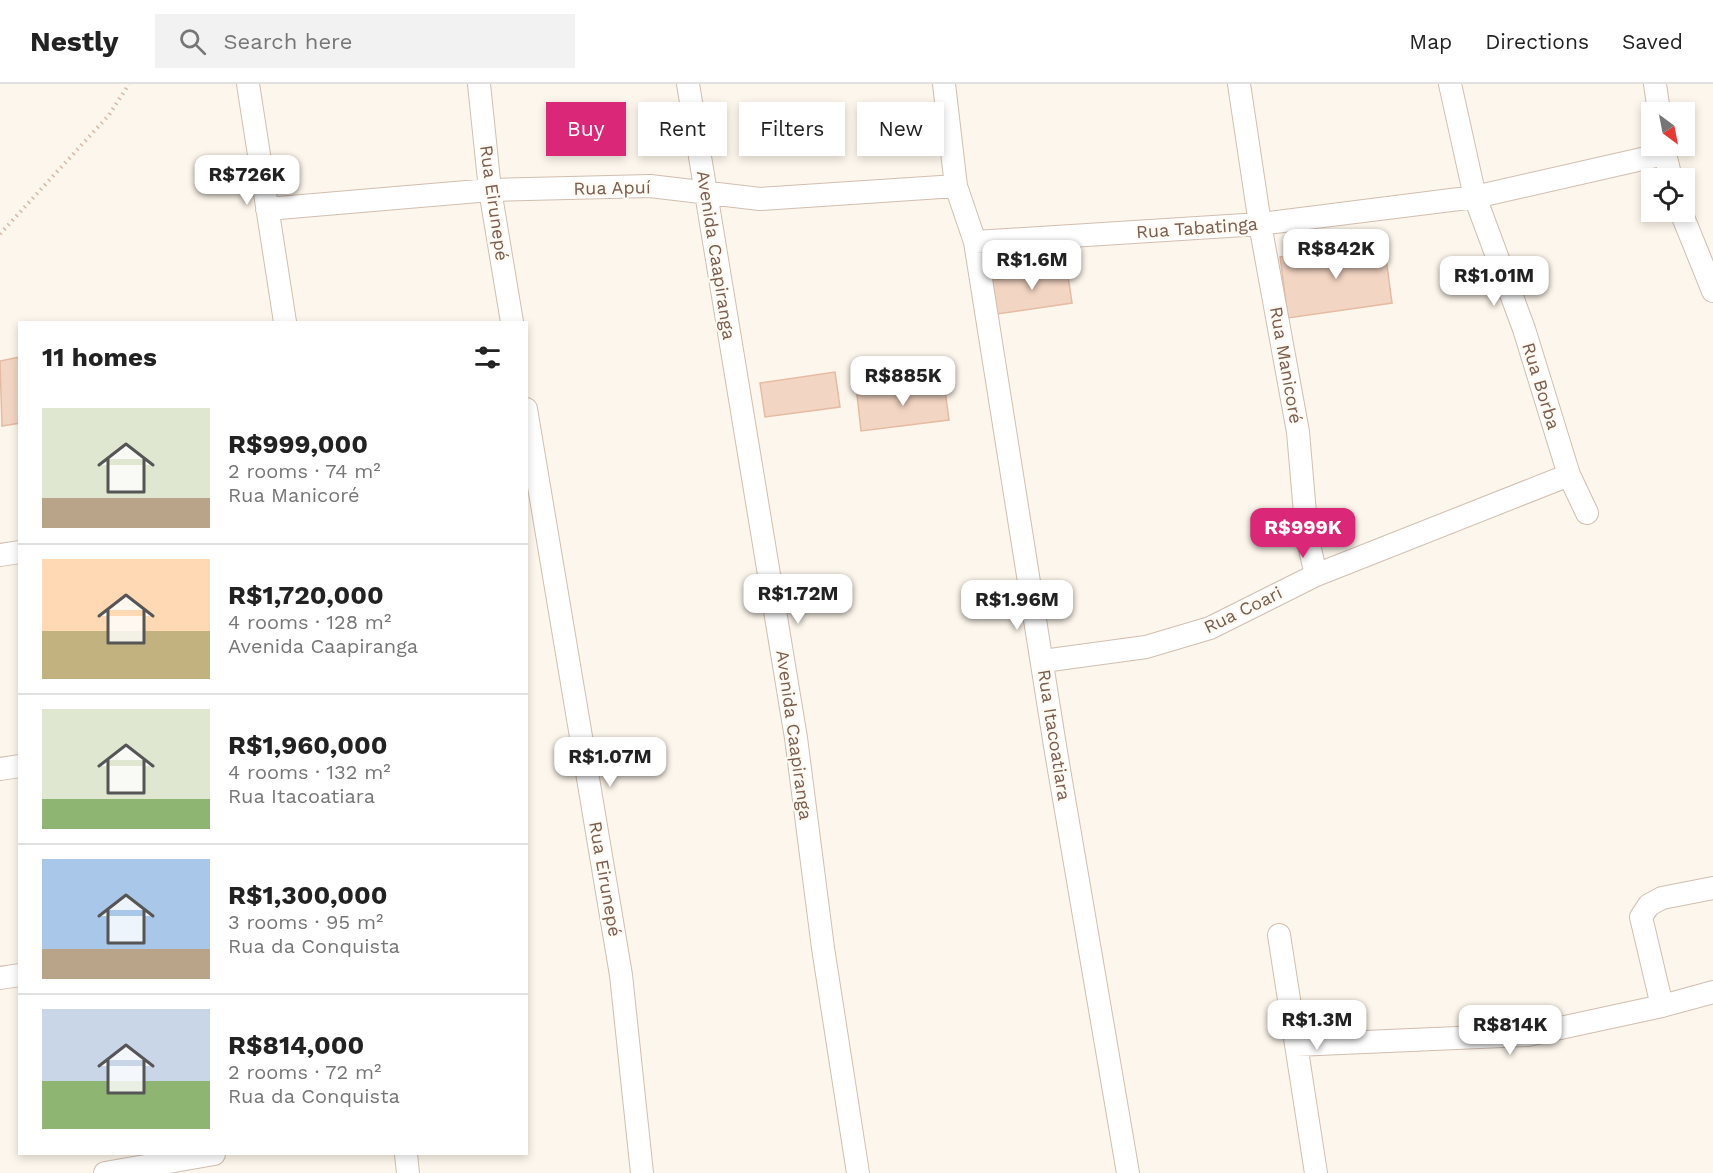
<!DOCTYPE html>
<html lang="en">
<head>
<meta charset="utf-8">
<style>
  body { margin:0; font-family:"Work Sans",sans-serif; background:#f2f2f2; color:#222; height:100vh; display:flex; flex-direction:column; font-size:22px; white-space:nowrap }
  * { box-sizing:border-box; margin:0 }
  p { font-size:20px; color:#767676 }
  .icon { flex:none; width:33px; height:33px; fill:none; stroke:currentColor; stroke-width:2; stroke-linecap:round; stroke-linejoin:round }
  .map { position:relative; flex:1; overflow:hidden }
  .panel { position:absolute; left:18px; top:237px; width:510px; height:834px; display:flex; flex-direction:column; background:#fff; border-radius:0px; box-shadow:0 3px 9px #0003 }
  .panel>* { flex:none }
  .guide { position:absolute; left:546px; top:18px; width:570px; height:54px; display:flex; gap:12px }
  .needle { width:39px; rotate:148deg }
  .tools { position:absolute; left:1641px; top:18px; display:grid; gap:12px }
  .tools a { display:grid; place-items:center; width:54px; height:54px; border-radius:0px; background:#fff; box-shadow:0 3px 9px #0003; font-size:30px }
  .price { position:absolute; translate:-50% -51px; padding:0 14px; border-radius:12px; background:#fff; color:#222; font-size:20px; line-height:39px; filter:drop-shadow(0 2px 3px #0008) }
  .price::after { content:''; position:absolute; left:50%; top:36px; width:18px; height:14px; margin-left:-9px; background:inherit; clip-path:polygon(0 0,100% 0,50% 100%) }
  .price.on { background:#db2777; color:#fff }
  ul { padding:0; list-style:none }
  li { display:flex; align-items:center; gap:18px; height:150px; padding:0 24px }
  li+li { border-top:2px solid #e0e0e0 }
  li span { display:grid; place-items:center; flex:none; width:168px; height:120px; border-radius:0px; color:#555 }
  li>.icon { margin-inline-start:auto }
  span .icon { width:72px; height:72px; fill:#fffc; stroke-width:1 }
  li b { font-size:26px }
  h2 { display:flex; justify-content:space-between; align-items:center; height:72px; padding:0 24px; font-size:26px }
  .pill { padding:0 21px; border-radius:0px; background:#fff; box-shadow:0 3px 9px #0003; font-size:21px; line-height:54px }
  .pill.on { background:#db2777; color:#fff }
  header { display:flex; align-items:center; gap:36px; box-sizing:border-box; height:84px; padding:0 30px; background:#fff; border-bottom:2px solid #e0e0e0 }
  header strong { font-size:28px }
  nav { display:flex; gap:33px; margin-inline-start:auto; font-size:21px }
  .search { width:420px; height:54px; background:#f2f2f2; display:flex; align-items:center; gap:15px; box-sizing:border-box; padding:0 21px; border-radius:0px; color:#767676; font-size:22px }
  .map>svg:first-child { display:block }
  .building { fill:#f3d5c3; stroke:#e6bba3; stroke-width:1.5 }
  .lines { fill:none; stroke-linecap:round; stroke-linejoin:round }
  .street-casing { stroke:#d1beb0; stroke-width:24 }
  .path { stroke:#d9b8a5; stroke-width:4; stroke-dasharray:1.5 4.5; stroke-linecap:butt }
  .street { stroke:#fff; stroke-width:22 }
  .labels { text-anchor:middle; stroke-width:4.5; stroke-linejoin:round; paint-order:stroke }
  .street-label { font-size:18px; fill:#7a5c4d; stroke:#fffaf3 }
</style>
</head>
<body>
<header>
<strong>Nestly</strong>
<div class="search"><svg class="icon" aria-label="search" viewBox="0 0 24 24"><circle cx="10" cy="10" r="6"/><path d="M15 15l6 6"/></svg>Search here</div>
<nav><a>Map</a><a>Directions</a><a>Saved</a></nav>
</header>
<div class="map">
<svg width="1713" height="1089" viewBox="0 0 1713 1089">
  <rect width="100%" height="100%" fill="#fdf6ec"/>
  <path class="building" d="M1384,159L1392,219L1288,234L1280,173Z
    M1067,185L1072,219L997,230L992,196Z
    M20,273V339L2,342L0,277Z
    M835,288L840,323L765,333L760,299Z
    M944,299L949,336L861,347L857,311Z"/>
  <g class="lines">
    <g class="street-casing">
      <path id="street" d="M248,0L285,238
        M479,0L490,106L512,238
        M688,0L796,654L823,864L858,1089
        M944,0L956,102L975,158L1056,668L1128,1089
        M1239,0L1260,140L1298,348L1307,452L1316,491
        M1450,0L1475,113L1524,245L1569,391L1587,429
        M1655,0L1659,28
        M1663,62L1671,94
        M267,125L490,106L650,102L760,115L956,102
        M1681,128L1713,207
        M975,158L1260,140L1475,113L1664,70
        M526,325L621,891L642,1089
        M0,471L20,468
        M1043,577L1146,563L1210,544L1316,491L1569,391
        M0,685L20,682
        M1279,851L1316,1089
        M0,894L20,891
        M1662,922L1641,833L1649,821L1662,814L1713,804
        M1296,961L1528,951L1662,922L1713,908
        M406,1070L408,1089
        M105,1089L214,1070"/>
    </g>
    <path class="path" d="M0,150L109,31L129,0"/>
    <use href="#street" class="street"/>
  </g>
  <g class="labels">
    <g class="street-label">
      <text transform="translate(612 104) rotate(-1)" y="6">Rua Apuí</text>
      <text transform="translate(494 119) rotate(82)" y="6">Rua Eirunepé</text>
      <text transform="translate(1197 144) rotate(-4)" y="6">Rua Tabatinga</text>
      <text transform="translate(716 171) rotate(81)" y="6">Avenida Caapiranga</text>
      <text transform="translate(1286 281) rotate(80)" y="6">Rua Manicoré</text>
      <text transform="translate(1541 302) rotate(73)" y="6">Rua Borba</text>
      <text transform="translate(1243 526) rotate(-26)" y="6">Rua Coari</text>
      <text transform="translate(794 651) rotate(82)" y="6">Avenida Caapiranga</text>
      <text transform="translate(1054 651) rotate(81)" y="6">Rua Itacoatiara</text>
      <text transform="translate(605 795) rotate(80)" y="6">Rua Eirunepé</text>
    </g>
  </g>
</svg>
<div class="tools">
<a><svg class="needle" viewBox="-14 -14 28 28"><path d="M0-13l5 13h-10z" fill="#e53935"/><path d="M0 13l5-13h-10z" fill="#767676"/></svg></a>
<a><svg class="icon" aria-label="locate" viewBox="0 0 24 24"><circle cx="12" cy="12" r="6"/><path d="M12 2v4M12 18v4M2 12h4M18 12h4"/></svg></a>
</div>
<b class="price" style="left:247px;top:122px">R$726K</b>
<b class="price" style="left:1336px;top:196px">R$842K</b>
<b class="price" style="left:1032px;top:207px">R$1.6M</b>
<b class="price" style="left:1494px;top:223px">R$1.01M</b>
<b class="price" style="left:903px;top:323px">R$885K</b>
<b class="price on" style="left:1303px;top:475px">R$999K</b>
<b class="price" style="left:798px;top:541px">R$1.72M</b>
<b class="price" style="left:1017px;top:547px">R$1.96M</b>
<b class="price" style="left:610px;top:704px">R$1.07M</b>
<b class="price" style="left:1317px;top:967px">R$1.3M</b>
<b class="price" style="left:1510px;top:972px">R$814K</b>
<div class="guide">
<a class="pill on">Buy</a>
<a class="pill">Rent</a>
<a class="pill">Filters</a>
<a class="pill">New</a>
</div>
<section class="panel">
<h2>11 homes<svg class="icon" aria-label="filters" viewBox="0 0 24 24"><path d="M4 7h16M4 17h16"/><circle cx="9" cy="7" r="2"/><circle cx="15" cy="17" r="2"/></svg></h2>
<ul>
<li><span style="background:linear-gradient(#dfe7d0 75%,#b9a48a 0)"><svg class="icon" aria-label="home" viewBox="0 0 24 24"><path d="M3 11l9-7 9 7M6 9v11h12V9"/></svg></span><div><b>R$999,000</b><p>2 rooms · 74 m²</p><p>Rua Manicoré</p></div></li>
<li><span style="background:linear-gradient(#ffd9b3 60%,#c2b280 0)"><svg class="icon" aria-label="home" viewBox="0 0 24 24"><path d="M3 11l9-7 9 7M6 9v11h12V9"/></svg></span><div><b>R$1,720,000</b><p>4 rooms · 128 m²</p><p>Avenida Caapiranga</p></div></li>
<li><span style="background:linear-gradient(#dfe7d0 75%,#8fb573 0)"><svg class="icon" aria-label="home" viewBox="0 0 24 24"><path d="M3 11l9-7 9 7M6 9v11h12V9"/></svg></span><div><b>R$1,960,000</b><p>4 rooms · 132 m²</p><p>Rua Itacoatiara</p></div></li>
<li><span style="background:linear-gradient(#a9c7e8 75%,#b9a48a 0)"><svg class="icon" aria-label="home" viewBox="0 0 24 24"><path d="M3 11l9-7 9 7M6 9v11h12V9"/></svg></span><div><b>R$1,300,000</b><p>3 rooms · 95 m²</p><p>Rua da Conquista</p></div></li>
<li><span style="background:linear-gradient(#c9d6e8 60%,#8fb573 0)"><svg class="icon" aria-label="home" viewBox="0 0 24 24"><path d="M3 11l9-7 9 7M6 9v11h12V9"/></svg></span><div><b>R$814,000</b><p>2 rooms · 72 m²</p><p>Rua da Conquista</p></div></li>
</ul>
</section>
</div>
</body>
</html>
